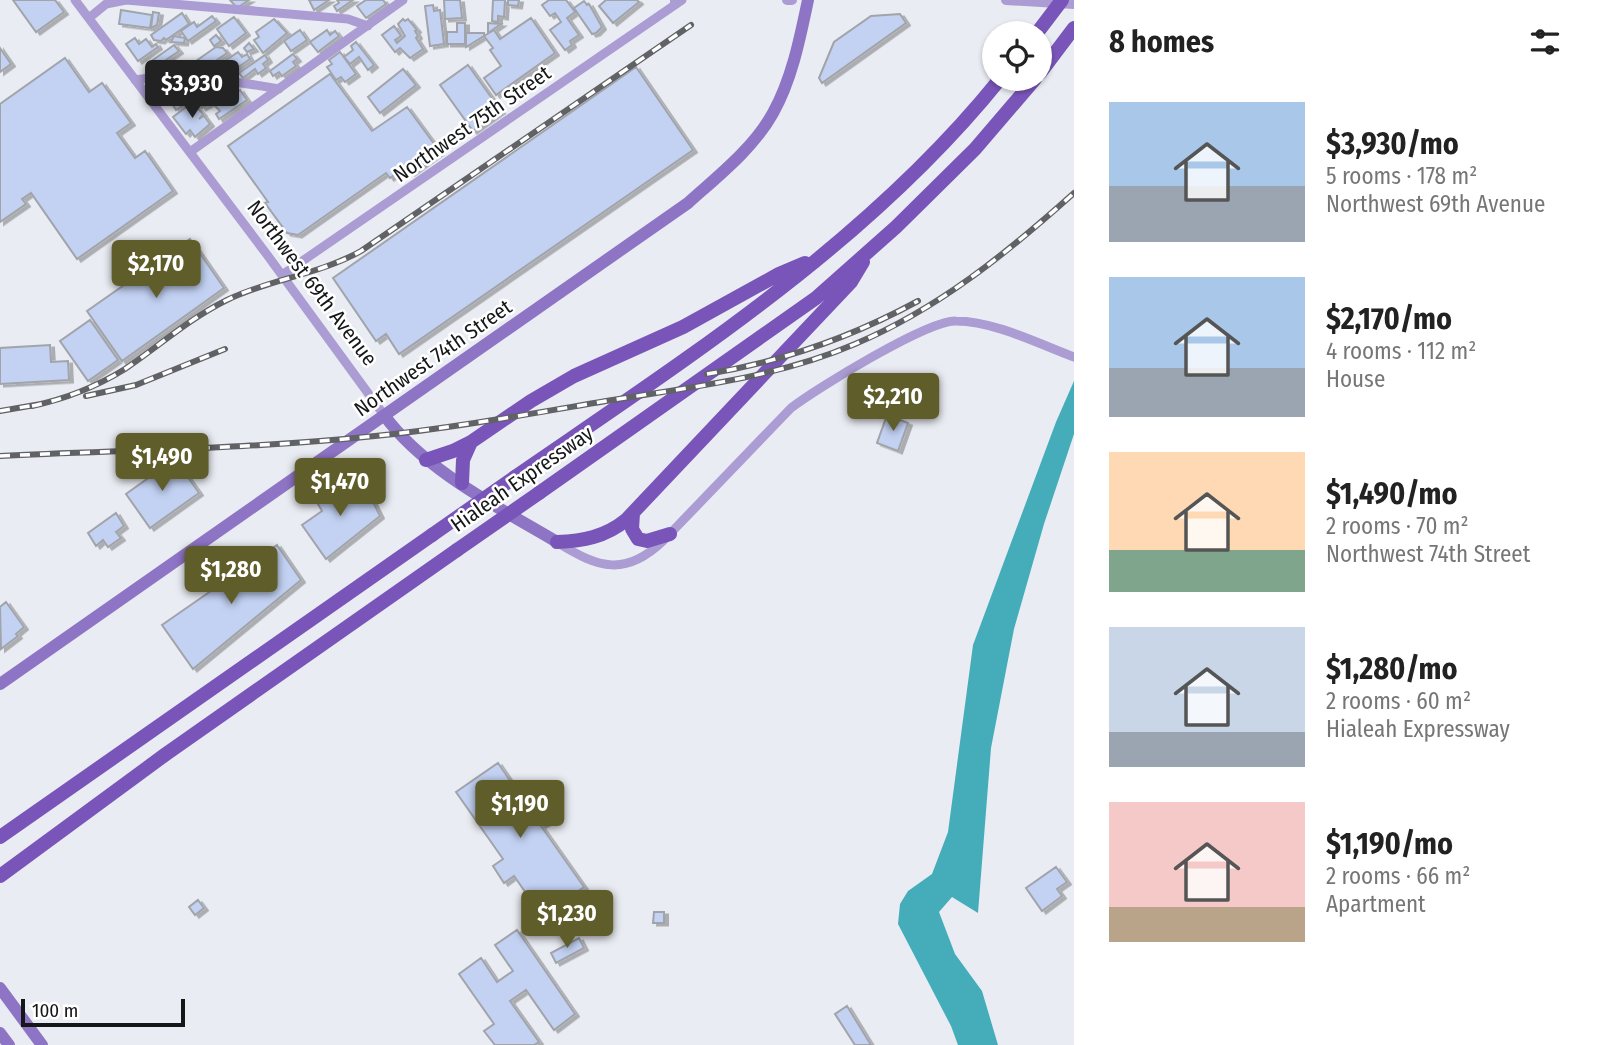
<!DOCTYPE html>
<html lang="en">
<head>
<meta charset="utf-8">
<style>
  body { margin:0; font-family:"Fira Sans Condensed",sans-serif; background:#f6f6f6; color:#222; height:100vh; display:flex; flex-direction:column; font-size:26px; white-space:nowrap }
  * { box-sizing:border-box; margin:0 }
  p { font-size:23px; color:#767676 }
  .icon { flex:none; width:38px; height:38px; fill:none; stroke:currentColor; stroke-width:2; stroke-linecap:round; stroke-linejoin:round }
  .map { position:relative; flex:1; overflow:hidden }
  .sheet { display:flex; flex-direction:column; background:#fff; width:525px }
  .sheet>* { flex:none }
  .controls { position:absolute; left:982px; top:21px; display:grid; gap:14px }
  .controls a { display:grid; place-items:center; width:70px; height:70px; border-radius:50%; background:#fff; box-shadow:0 2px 5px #0004; font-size:35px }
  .scale { position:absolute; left:21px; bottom:18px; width:164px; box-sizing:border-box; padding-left:7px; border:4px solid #151618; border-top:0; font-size:19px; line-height:24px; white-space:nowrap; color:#151618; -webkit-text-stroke:5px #fff; paint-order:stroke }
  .price { position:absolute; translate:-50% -60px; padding:0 16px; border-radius:7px; background:#5f5d2a; color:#fff; font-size:23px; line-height:46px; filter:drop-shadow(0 2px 4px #0008) }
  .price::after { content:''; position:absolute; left:50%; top:42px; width:21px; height:16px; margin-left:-10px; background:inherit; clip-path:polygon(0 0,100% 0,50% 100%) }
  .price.on { background:#222; color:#fff }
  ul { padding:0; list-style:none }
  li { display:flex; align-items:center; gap:21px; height:175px; padding:0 35px }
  li span { display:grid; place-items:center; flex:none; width:196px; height:140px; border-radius:0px; color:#555 }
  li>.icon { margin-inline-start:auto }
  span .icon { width:84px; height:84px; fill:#fffc; stroke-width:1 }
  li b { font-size:30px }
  h2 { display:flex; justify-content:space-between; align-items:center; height:84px; padding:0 35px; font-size:30px }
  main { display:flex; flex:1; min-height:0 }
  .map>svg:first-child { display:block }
  .water { fill:#44adb9 }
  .building { fill:#c3d2f3; stroke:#a1a4aa; stroke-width:2; filter:url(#shadow) }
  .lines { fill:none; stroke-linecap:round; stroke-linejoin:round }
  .minor { stroke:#ac9cd4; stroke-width:9 }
  .tertiary { stroke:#ac9cd4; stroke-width:10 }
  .secondary { stroke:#8e74c5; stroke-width:12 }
  .primary { stroke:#7955b9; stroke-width:14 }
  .rail-casing { stroke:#606265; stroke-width:6 }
  .rail { stroke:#fff; stroke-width:3.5; stroke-dasharray:10; stroke-linecap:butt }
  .primary-bridge { stroke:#7955b9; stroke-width:14 }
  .labels { text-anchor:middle; stroke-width:5; stroke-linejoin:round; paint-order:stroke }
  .street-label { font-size:21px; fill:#151618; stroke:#fff }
</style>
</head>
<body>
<main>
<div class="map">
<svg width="1074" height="1045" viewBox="0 0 1074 1045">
  <defs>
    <filter id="shadow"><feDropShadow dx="4" dy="2.5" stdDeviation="0" flood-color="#0004"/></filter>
  </defs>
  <rect width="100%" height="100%" fill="#e9ecf2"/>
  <path class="water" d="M1074,381V434L1044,524L1014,629L991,748L978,913L952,897L939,912L955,954L982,991L998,1045H958L951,1026L898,924L900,904L908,891L932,874L948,832L973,645L1056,422Z"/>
  <path class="building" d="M13,0H55L64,12L36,32Z
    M230,0H249L237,8Z
    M309,0H329L314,10Z
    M337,0H353L337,11L334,6L339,3Z
    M366,0H383L386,4L366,18L357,6Z
    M444,0H460L462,18L445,19Z
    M493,0H505L504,17L498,16V22L492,21Z
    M508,0H519L518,6L508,5Z
    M549,0H566L575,12L567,18L579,35L570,41L572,45L565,50L550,30L561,22L555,13L550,16L542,5Z
    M606,0H637L639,2L613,23L599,6Z
    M584,1L587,5L589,4L602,27L596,33L592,34L574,8Z
    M433,5L434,11L440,10L444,44L430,46L425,6Z
    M121,10L152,15L150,28L119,24Z
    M153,12L159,13L157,25L151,28Z
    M182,13L189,24L166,40L164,38L161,41L154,40L151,35Z
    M900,14L906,23L822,83L819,78L834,42L871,16Z
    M212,16L216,21L188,41L181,31L194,22L197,27Z
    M234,17L246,33L229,46L217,29Z
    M531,18L555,53L496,95L484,78L501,66L490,50L493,48L484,36L494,30L500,39Z
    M274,19L287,33L263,53L254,40L259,37L256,32Z
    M403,19L405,21L408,19L417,30L415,31L418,36L416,38L423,49L410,58L400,48L395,52L382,35L394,26L401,36L395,40L397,43L405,36L398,24Z
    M457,23H465V44H447V32H457Z
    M488,23L501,24L488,33Z
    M300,30L307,40L291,51L284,41Z
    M327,30L330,35L335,31L339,36L318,52L310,42Z
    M466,33H484V36L466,47Z
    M216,35L221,41L214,46L210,40Z
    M174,36L185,38L184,43L171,42Z
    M135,38L139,44L146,39L152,47L156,44L158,47L138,61L126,44Z
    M356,42L374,65L368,70L359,57L350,64L344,57L353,50L351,46Z
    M249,43L254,49L247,52L244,48Z
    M174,45L179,51L154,68L150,62Z
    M216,47L223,48L227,53L201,71L196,61Z
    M0,48L11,64L0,72Z
    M238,52L242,57L247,54L250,59L224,77L220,72L226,68L222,63Z
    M340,52L356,74L345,82L341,77L336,80L327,67L332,64L329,60Z
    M293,54L297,59L293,62L296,66L282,76L279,72L273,76L270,71Z
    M265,55L268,60L263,64L266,68L258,74L255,69L243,78L239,73Z
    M65,58L89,92L102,83L131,123L117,133L135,158L145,151L173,191L77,259L31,193L22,199L26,204L0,222V104Z
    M468,65L501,111L473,131L440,85Z
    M636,67L693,150L399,354L386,334L376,341L333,278Z
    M403,69L416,85L380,113L368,97Z
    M330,74L372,131L407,107L440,152L411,173L406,166L390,178L386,173L298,235L287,233L265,203L268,202L228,146Z
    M201,86L204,92L176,110L170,100L185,91L187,95Z
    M240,90L247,100L219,119L216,114L220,111L203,94L207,91L211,97L216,94L222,103Z
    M203,96L209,104L202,108L197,100Z
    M189,105L191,108L195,105L203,114L199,119L204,116L210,124L195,137L190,130L186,134L173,117Z
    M190,239L224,288L122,361L87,311Z
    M90,320L118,360L88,381L60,341Z
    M50,345L51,362L68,361L69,380L0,384V348Z
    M887,415L908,423L898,451L877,443Z
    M175,459L199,493L150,528L126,494Z
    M338,481L372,500L380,516L326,559L302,525L322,511L314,497Z
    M116,513L124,526L116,532L121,538L108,547L103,540L96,546L88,533Z
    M277,545L301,580L193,669L162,625Z
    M6,602L24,627L16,634L18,636L1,649L0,607Z
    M498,763L526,804L530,801L546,823L541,826L584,887L542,916L514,876L504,883L493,866L503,859L456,792Z
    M1056,867L1067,882L1057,889L1062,896L1042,911L1026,888Z
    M198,900L204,908L195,915L189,907Z
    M654,912H664V923H653Z
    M517,930L575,1014L554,1030L526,990L510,1001L539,1042L534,1045H495L484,1031L494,1024L459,974L481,958L497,982L513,971L495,945Z
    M579,938L584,948L556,963L551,953Z
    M847,1006L871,1045H855L835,1014Z"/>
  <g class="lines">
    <path class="minor" d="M75,0L268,256L384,415
      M126,0L348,19L368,26
      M89,18L106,4L126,0
      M135,80C180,73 235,81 279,89
      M190,152L403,0
      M282,275L682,0
      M558,543C599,568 625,577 663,541L791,408C817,388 928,320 956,321C994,321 1039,344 1074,357"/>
    <path class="tertiary" d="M787,0H792
      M1006,0L1074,4
      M675,4V0"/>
    <path class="secondary" d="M384,415C424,470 498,507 557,542
      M0,684L688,203C718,176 753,149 773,113C792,79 800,38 808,0
      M0,988L42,1045
      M0,1033L9,1045"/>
    <path class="primary" d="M1040,73L1074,28
      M426,460L453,451L471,442L531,401L574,376L683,327L779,274L805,263
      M515,477C686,359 868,243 1000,79
      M462,483L463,460L471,442
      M539,493L816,298L896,227L975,149L1035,79
      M633,513L632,529L638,539L647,541L670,534
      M557,542C583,541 605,537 626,520L851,282L863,262
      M0,837L432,535
      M0,876L166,754L457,550"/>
    <g class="rail-casing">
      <path id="rail" d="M707,374C781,362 852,337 918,301
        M86,396L136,385L225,349
        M32,406C65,399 96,387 125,369C159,346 190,318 227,300C270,279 318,275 361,251L691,25
        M0,411L41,404
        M0,456C125,450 251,449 375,436C453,428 529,414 606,401C690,387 776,378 855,344C938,309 1007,253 1074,193"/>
    </g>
    <use href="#rail" class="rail"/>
    <path class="primary-bridge" d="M1040,29L1062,0
      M432,535L515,477
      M457,550L539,493"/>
  </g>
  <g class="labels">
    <g class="street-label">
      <text transform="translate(472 124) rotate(-35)" y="7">Northwest 75th Street</text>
      <text transform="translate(312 283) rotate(53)" y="7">Northwest 69th Avenue</text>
      <text transform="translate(433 358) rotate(-35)" y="7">Northwest 74th Street</text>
      <text transform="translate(522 479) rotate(-35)" y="7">Hialeah Expressway</text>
    </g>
  </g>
</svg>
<div class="controls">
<a><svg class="icon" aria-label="locate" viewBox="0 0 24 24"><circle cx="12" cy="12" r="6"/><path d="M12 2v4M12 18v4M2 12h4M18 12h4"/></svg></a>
</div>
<div class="scale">100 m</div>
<b class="price on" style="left:192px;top:120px">$3,930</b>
<b class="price" style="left:156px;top:300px">$2,170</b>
<b class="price" style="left:893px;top:433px">$2,210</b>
<b class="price" style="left:162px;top:493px">$1,490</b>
<b class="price" style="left:340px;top:518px">$1,470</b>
<b class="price" style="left:231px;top:606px">$1,280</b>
<b class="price" style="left:520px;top:840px">$1,190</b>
<b class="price" style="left:567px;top:950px">$1,230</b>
</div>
<section class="sheet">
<h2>8 homes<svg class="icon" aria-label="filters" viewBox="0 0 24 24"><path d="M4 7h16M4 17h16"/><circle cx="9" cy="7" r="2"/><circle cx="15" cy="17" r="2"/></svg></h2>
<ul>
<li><span style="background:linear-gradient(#a9c7e8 60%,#9aa5b1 0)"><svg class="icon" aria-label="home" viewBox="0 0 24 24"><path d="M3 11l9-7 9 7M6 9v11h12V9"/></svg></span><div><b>$3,930/mo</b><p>5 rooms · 178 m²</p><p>Northwest 69th Avenue</p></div></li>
<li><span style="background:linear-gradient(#a9c7e8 65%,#9aa5b1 0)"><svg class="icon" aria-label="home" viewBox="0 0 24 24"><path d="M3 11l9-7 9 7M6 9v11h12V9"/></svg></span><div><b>$2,170/mo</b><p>4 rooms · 112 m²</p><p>House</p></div></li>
<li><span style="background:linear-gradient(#ffd9b3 70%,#7fa58c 0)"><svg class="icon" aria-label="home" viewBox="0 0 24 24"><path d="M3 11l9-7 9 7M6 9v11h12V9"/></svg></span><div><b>$1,490/mo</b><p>2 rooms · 70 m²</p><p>Northwest 74th Street</p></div></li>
<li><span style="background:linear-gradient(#c9d6e8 75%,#9aa5b1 0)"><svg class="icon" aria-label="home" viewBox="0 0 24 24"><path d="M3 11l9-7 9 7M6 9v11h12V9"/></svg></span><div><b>$1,280/mo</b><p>2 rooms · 60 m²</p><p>Hialeah Expressway</p></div></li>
<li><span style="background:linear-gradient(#f6c9c9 75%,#b9a48a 0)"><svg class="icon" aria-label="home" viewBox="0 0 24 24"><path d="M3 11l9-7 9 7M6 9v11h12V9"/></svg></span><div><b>$1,190/mo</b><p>2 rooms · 66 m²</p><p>Apartment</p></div></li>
</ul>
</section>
</main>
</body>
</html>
